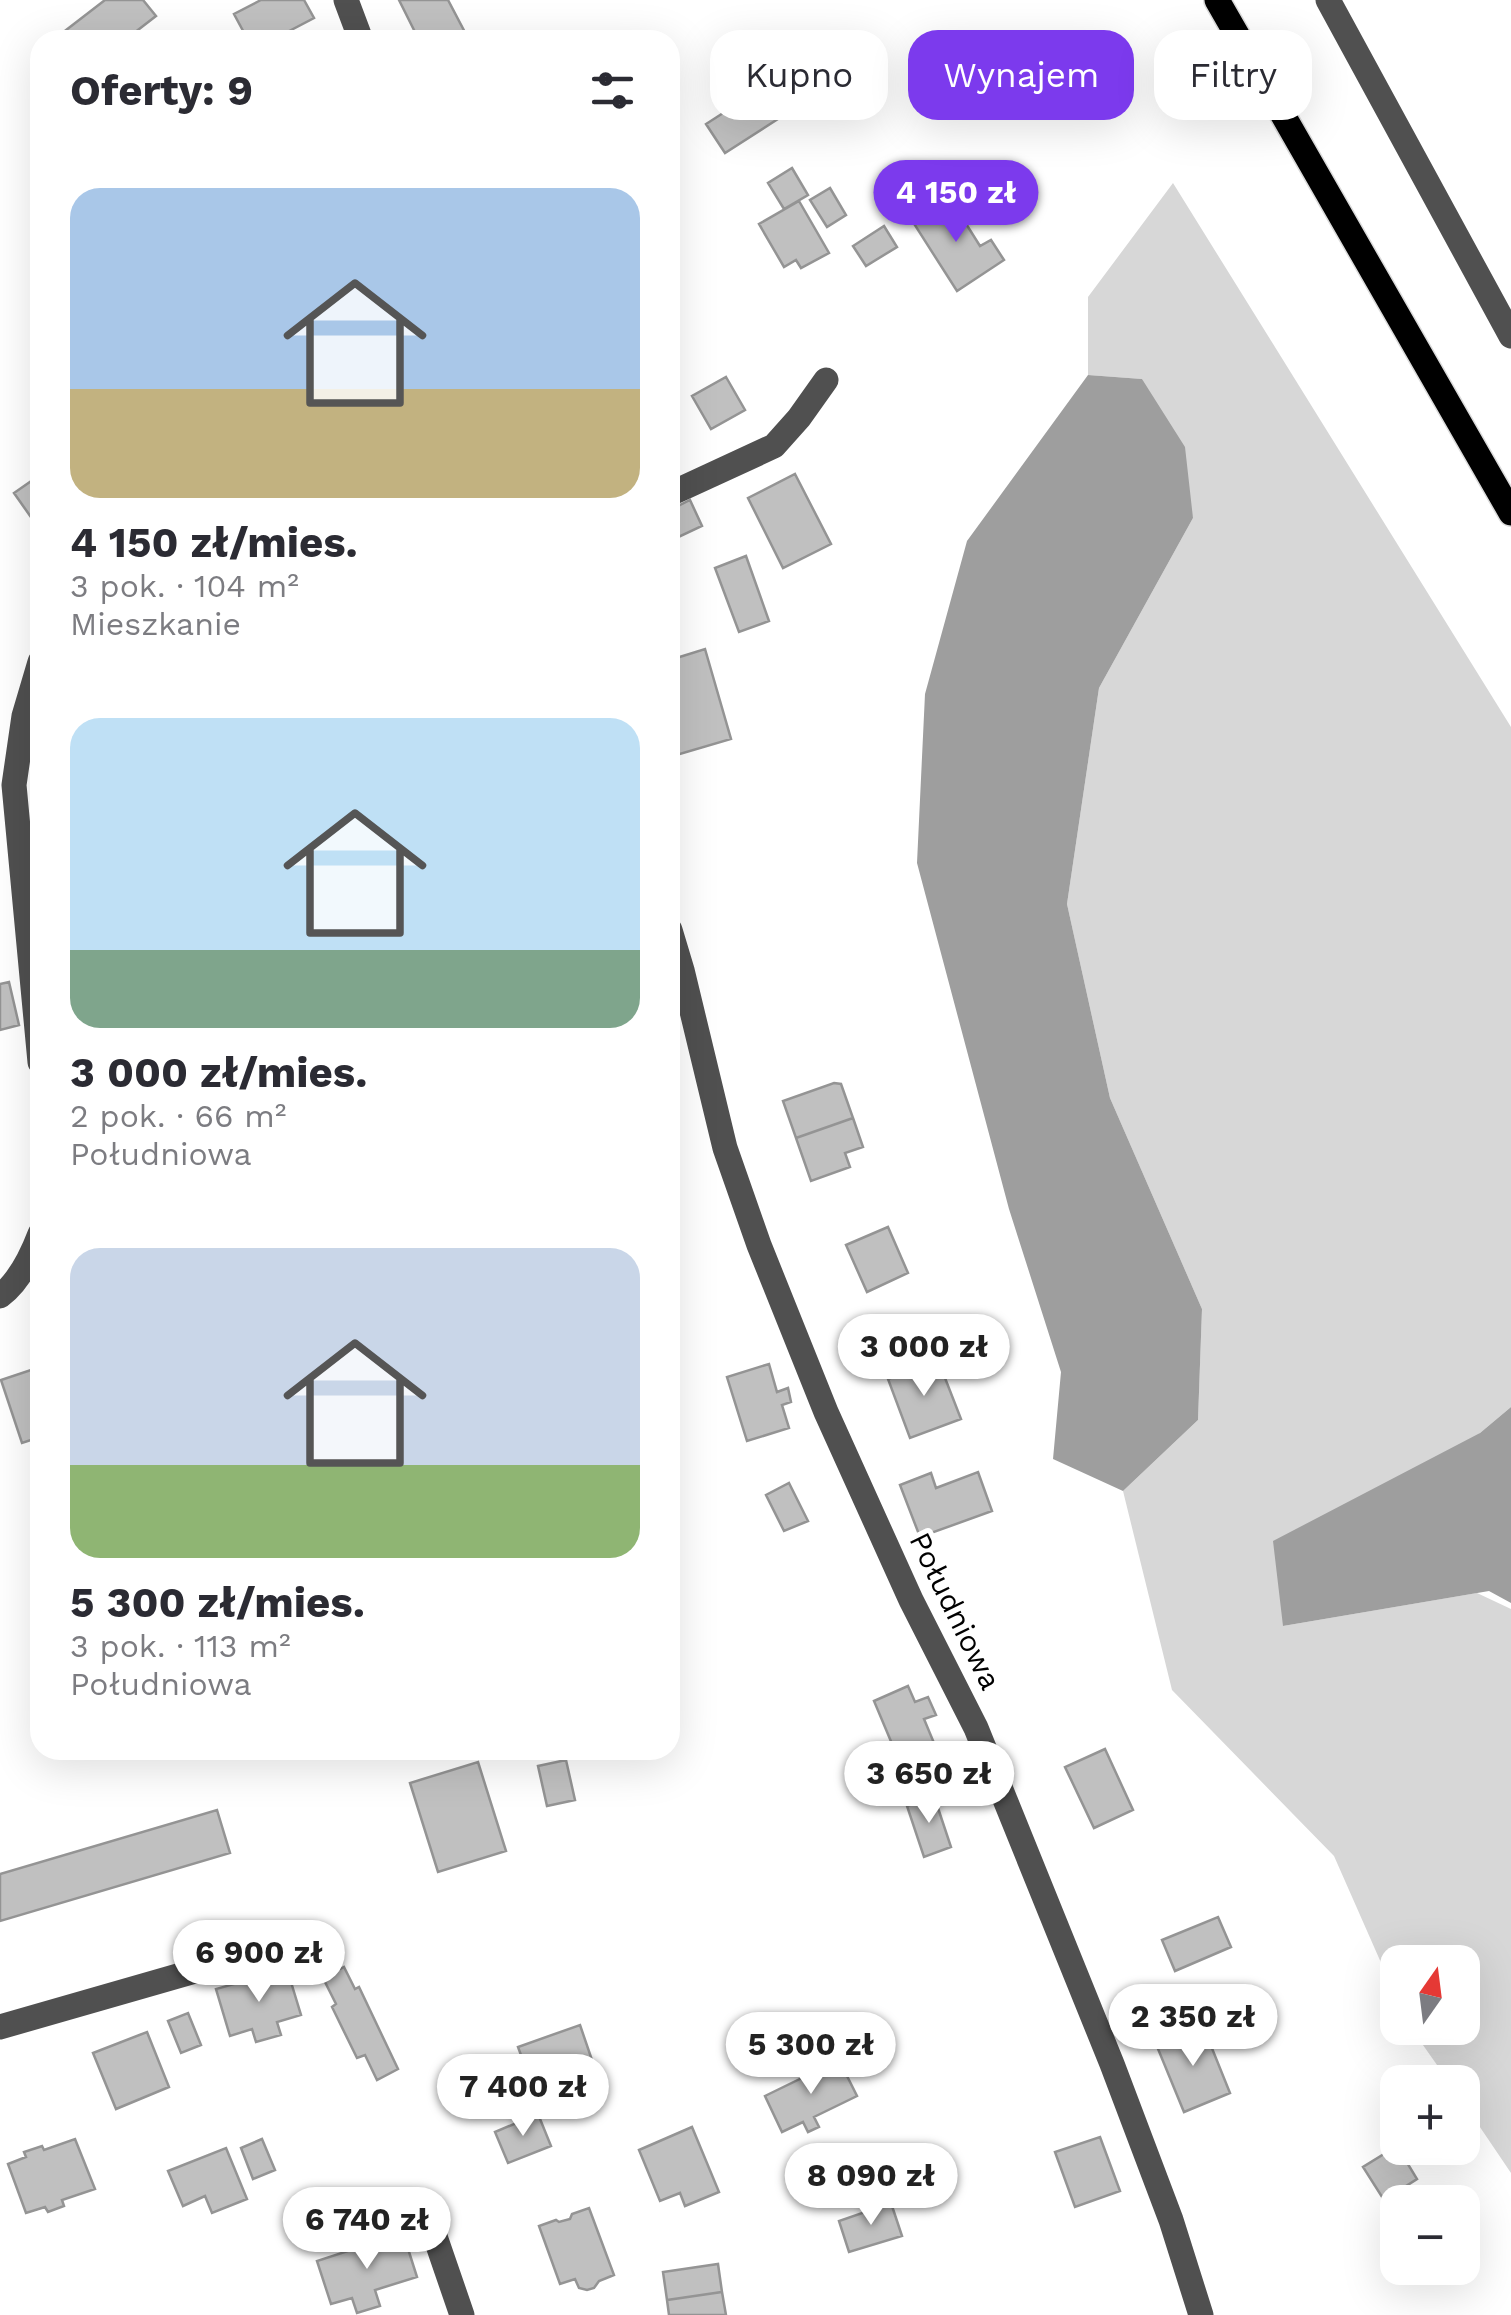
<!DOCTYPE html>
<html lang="pl">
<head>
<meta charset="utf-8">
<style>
  body { margin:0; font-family:"Work Sans",sans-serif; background:#f2f2f3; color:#2b2b33; height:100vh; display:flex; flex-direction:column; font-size:38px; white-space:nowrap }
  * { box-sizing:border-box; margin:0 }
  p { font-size:32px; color:#7c7c81 }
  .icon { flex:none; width:55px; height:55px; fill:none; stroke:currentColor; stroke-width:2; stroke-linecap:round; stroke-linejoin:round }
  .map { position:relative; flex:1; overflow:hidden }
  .drawer { position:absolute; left:30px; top:30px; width:650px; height:1730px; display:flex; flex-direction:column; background:#fff; border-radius:30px; box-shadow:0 10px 40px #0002 }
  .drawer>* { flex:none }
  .top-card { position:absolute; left:710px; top:30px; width:650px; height:90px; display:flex; gap:20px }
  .needle { width:65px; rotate:14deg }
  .controls { position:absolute; left:1380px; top:1945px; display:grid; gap:20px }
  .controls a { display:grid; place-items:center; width:100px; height:100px; border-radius:20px; background:#fff; box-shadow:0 10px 40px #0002; font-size:50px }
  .price { position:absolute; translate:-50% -85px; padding:0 22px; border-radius:35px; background:#fff; color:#222; font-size:32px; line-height:65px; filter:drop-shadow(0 2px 5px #0008) }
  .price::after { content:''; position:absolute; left:50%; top:60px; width:30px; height:22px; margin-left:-15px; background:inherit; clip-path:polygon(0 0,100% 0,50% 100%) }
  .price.on { background:#7c3aed; color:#fff }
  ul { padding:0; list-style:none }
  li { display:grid; align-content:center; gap:20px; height:530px; padding:0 40px }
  li span { display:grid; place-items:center; height:310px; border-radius:30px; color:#555 }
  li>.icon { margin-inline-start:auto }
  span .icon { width:180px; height:180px; fill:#fffc; stroke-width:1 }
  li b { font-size:42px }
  h2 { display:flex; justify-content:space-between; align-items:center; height:120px; padding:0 40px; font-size:42px }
  .chip { padding:0 35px; border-radius:30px; background:#fff; box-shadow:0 10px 40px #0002; font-size:35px; line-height:90px }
  .chip.on { background:#7c3aed; color:#fff }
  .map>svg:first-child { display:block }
  .green { fill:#d7d7d7 }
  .water { fill:#9e9e9e }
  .building { fill:#c0c0c0; stroke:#949494; stroke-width:2.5 }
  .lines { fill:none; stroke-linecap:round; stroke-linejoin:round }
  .major-casing { stroke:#dbdbdb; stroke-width:28 }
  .minor { stroke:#505050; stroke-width:25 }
  .major { stroke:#000; stroke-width:25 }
  .labels { text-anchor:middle; stroke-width:10; stroke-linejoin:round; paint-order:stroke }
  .street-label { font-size:30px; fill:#000; stroke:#fff }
</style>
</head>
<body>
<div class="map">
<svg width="1511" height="2315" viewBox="0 0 1511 2315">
  <rect width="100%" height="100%" fill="#fff"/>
  <path class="green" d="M1173,183L1511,727V1407L1480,1433L1283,1626L1477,1593L1511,1609V2173L1463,2102L1462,2082H1449L1411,2028H1462V1962H1398L1397,1999L1334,1856L1172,1690L1123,1491L1198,1420L1202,1309L1110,1098L1067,904L1099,688L1193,518L1142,379L1088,375V297Z"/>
  <path class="water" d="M1088,375L1142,379L1185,447L1193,518L1099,688L1067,904L1110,1098L1202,1309L1198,1420L1123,1491L1053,1459L1061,1372L1009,1209L917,863L925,694L967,541Z
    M1511,1407V1603L1489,1591L1283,1626L1273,1541L1480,1433Z"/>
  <path class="building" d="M105,0H143L156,16L125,40H59L57,37Z
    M261,0H304L314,18L272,40H248L234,14Z
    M399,0H448L469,40H419Z
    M790,70L809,99L725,153L706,124Z
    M792,168L808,195L784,209L768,183Z
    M830,188L846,215L827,227L810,200Z
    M799,201L829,253L801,268L796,260L784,267L759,224Z
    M939,201L944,209L953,203L980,246L991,240L1004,260L957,291L911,219Z
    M884,226L897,247L866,266L853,246Z
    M726,377L745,410L711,429L692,396Z
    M795,474L831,544L783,568L748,498Z
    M40,475V530L14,493Z
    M690,500L702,526L670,541V510Z
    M746,556L769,621L739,632L715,568Z
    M705,649L731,739L673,756L670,748V660Z
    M9,982L19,1025L0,1030V984Z
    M834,1083L841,1084L853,1118L796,1138L783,1101Z
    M853,1118L863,1147L845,1153L850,1167L811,1181L796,1138Z
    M888,1227L908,1273L867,1292L846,1245Z
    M938,1360L961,1419L910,1438L888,1379Z
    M769,1364L777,1392L788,1388L791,1402L782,1405L789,1428L747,1441L727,1377Z
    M40,1367V1437L22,1443L1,1380Z
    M978,1472L992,1511L920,1537L900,1485L931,1473L936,1488Z
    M789,1483L808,1521L784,1531L766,1495Z
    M908,1686L915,1702L928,1697L936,1715L924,1719L934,1743L898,1758L874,1701Z
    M1105,1749L1133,1810L1094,1828L1065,1767Z
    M566,1760L575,1800L547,1806L538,1766Z
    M478,1762L506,1851L438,1872L410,1783Z
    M934,1796L951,1847L924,1857L907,1806Z
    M217,1810L230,1853L0,1921V1874Z
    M1218,1917L1231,1947L1175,1971L1162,1940Z
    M344,1967L355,1989L359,1987L398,2069L377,2080L365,2055L357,2058L332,2007L336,2004L323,1978Z
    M287,1969L301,2015L277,2022L281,2035L256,2042L252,2029L230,2036L216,1989Z
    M188,2013L201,2045L181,2053L168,2021Z
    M580,2025L593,2063L573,2070L577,2081L557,2088L553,2077L532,2085L518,2047Z
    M1203,2026L1230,2093L1184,2112L1156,2044Z
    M147,2032L169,2087L116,2109L93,2053Z
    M839,2060L857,2096L814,2117L819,2127L808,2132L803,2122L782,2132L765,2096Z
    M538,2114L551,2146L508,2163L495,2132Z
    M692,2127L719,2192L685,2206L680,2193L660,2201L639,2150Z
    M1100,2137L1120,2191L1075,2207L1055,2152Z
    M75,2139L95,2189L62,2200L64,2206L48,2212L45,2207L26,2213L8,2164L26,2157L24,2152L42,2146L44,2150Z
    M262,2139L275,2170L253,2179L241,2148Z
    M1397,2146L1417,2179L1384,2200L1363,2167Z
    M226,2148L247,2199L212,2213L205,2196L183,2206L168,2171Z
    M891,2203L902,2236L849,2252L839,2221Z
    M589,2208L614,2275L599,2281L594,2288L587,2290L579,2288L575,2279L560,2284L539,2226L556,2220L559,2222L570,2219L572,2214Z
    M403,2233L417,2277L375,2290L380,2306L357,2313L352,2298L331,2304L317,2261Z
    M718,2264L722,2292L667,2300L663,2272Z
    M722,2292L726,2315H669L667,2300Z"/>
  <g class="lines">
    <g class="major-casing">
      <path id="major" d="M1217,0L1511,513"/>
    </g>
    <path class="minor" d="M346,0L361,40
      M1328,0L1511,336
      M670,494L774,446L799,418L826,380
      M40,662L24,716L14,785L40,1062
      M670,930L682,970L725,1148L759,1245L826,1412L911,1600L976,1728L1112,2064L1171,2220L1201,2315
      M0,1296C19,1282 32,1255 40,1234
      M0,2027L313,1937
      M429,2219L462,2315"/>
    <use href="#major" class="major"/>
  </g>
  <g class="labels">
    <g class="street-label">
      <text transform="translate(955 1611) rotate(64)" y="10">Południowa</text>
    </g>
  </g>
</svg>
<div class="controls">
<a><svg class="needle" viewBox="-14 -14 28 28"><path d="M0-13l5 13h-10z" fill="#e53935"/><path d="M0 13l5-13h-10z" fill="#7c7c81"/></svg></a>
<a>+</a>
<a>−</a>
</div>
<b class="price on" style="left:956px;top:245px">4 150 zł</b>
<b class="price" style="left:924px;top:1399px">3 000 zł</b>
<b class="price" style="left:929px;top:1826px">3 650 zł</b>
<b class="price" style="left:259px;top:2005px">6 900 zł</b>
<b class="price" style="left:1193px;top:2069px">2 350 zł</b>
<b class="price" style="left:811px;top:2097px">5 300 zł</b>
<b class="price" style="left:523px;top:2139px">7 400 zł</b>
<b class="price" style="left:871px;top:2228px">8 090 zł</b>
<b class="price" style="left:367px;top:2272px">6 740 zł</b>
<div class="top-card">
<a class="chip">Kupno</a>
<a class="chip on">Wynajem</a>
<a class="chip">Filtry</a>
</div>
<section class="drawer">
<h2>Oferty: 9<svg class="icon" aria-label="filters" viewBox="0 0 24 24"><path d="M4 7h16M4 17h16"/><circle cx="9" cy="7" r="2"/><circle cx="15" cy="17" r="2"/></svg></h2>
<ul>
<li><span style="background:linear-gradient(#a9c7e8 65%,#c2b280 0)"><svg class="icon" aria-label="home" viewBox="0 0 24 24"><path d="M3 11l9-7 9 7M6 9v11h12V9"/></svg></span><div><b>4 150 zł/mies.</b><p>3 pok. · 104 m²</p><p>Mieszkanie</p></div></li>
<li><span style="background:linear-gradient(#bfe0f5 75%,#7fa58c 0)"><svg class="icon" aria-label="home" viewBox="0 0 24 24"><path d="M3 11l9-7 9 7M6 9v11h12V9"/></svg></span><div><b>3 000 zł/mies.</b><p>2 pok. · 66 m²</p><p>Południowa</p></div></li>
<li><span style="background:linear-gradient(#c9d6e8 70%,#8fb573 0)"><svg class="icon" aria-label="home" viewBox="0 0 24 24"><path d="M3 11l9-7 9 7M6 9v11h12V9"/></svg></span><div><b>5 300 zł/mies.</b><p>3 pok. · 113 m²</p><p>Południowa</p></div></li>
</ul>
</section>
</div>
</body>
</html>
